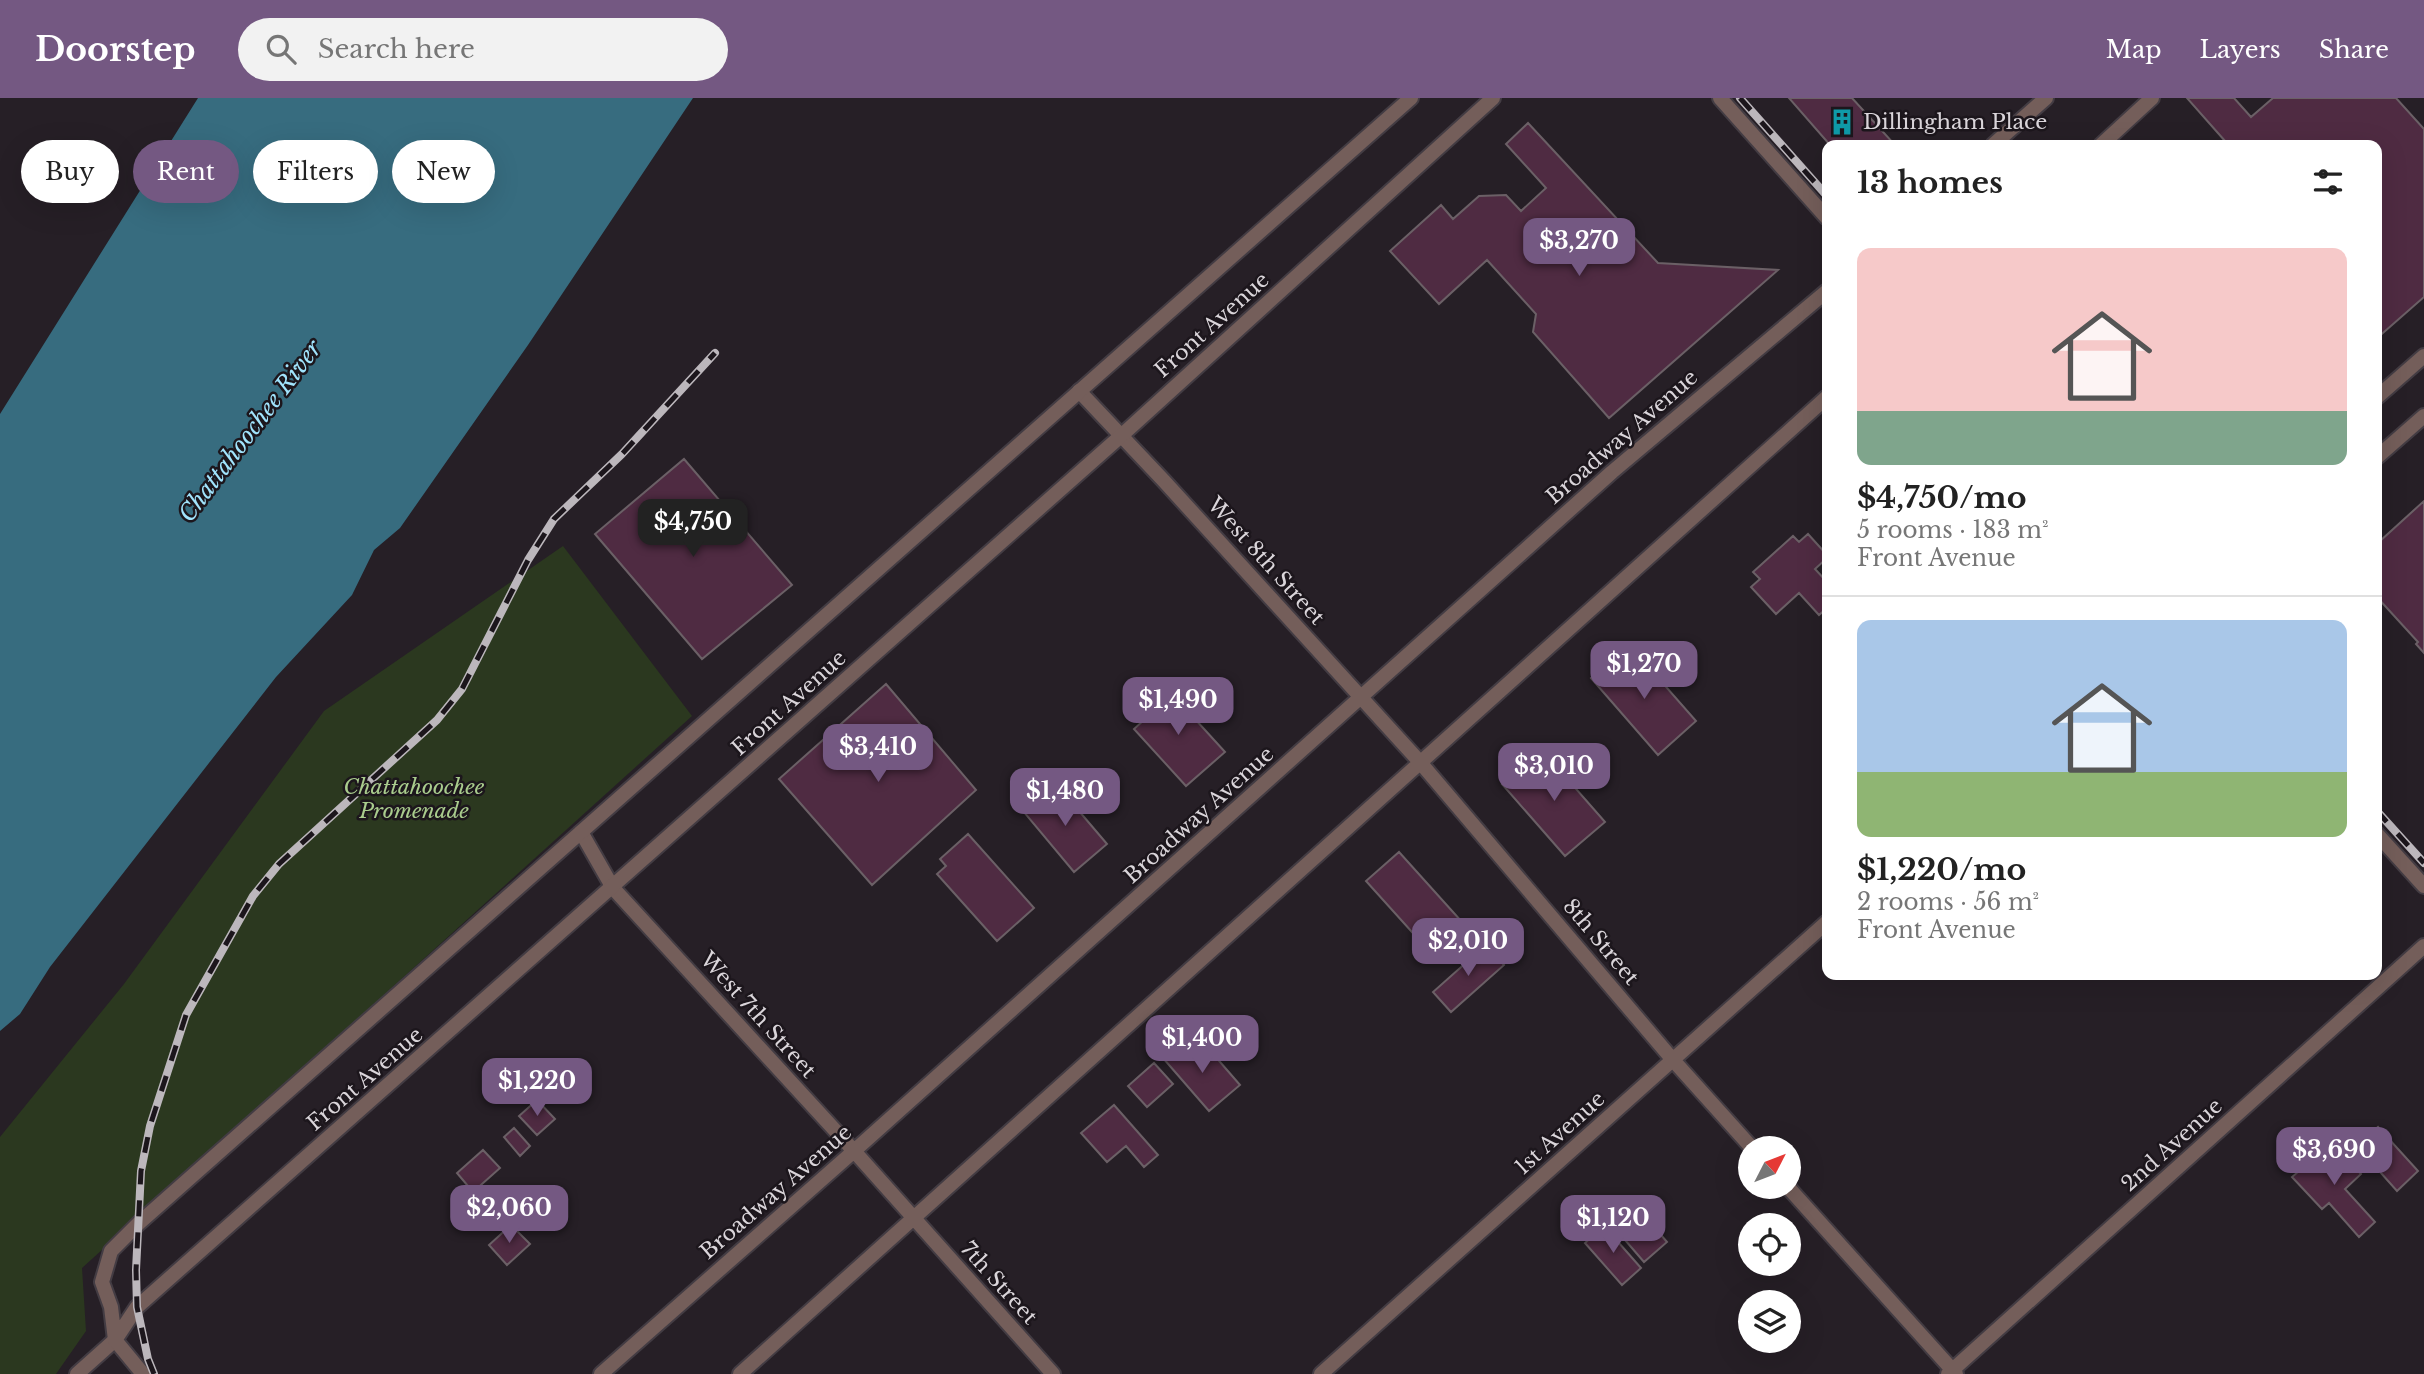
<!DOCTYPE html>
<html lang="en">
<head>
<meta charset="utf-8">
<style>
  body { margin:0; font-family:"Libre Baskerville",serif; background:#f2f2f2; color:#222; height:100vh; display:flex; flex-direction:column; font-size:26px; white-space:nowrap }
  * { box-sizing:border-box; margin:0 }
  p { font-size:23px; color:#767676 }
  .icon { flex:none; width:38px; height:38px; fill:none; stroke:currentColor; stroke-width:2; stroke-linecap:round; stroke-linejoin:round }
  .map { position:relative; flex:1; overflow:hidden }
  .side { position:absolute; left:1822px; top:42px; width:560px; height:840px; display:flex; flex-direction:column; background:#fff; border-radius:14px; box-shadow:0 7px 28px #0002 }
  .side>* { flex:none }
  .guide { position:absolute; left:21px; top:42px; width:665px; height:63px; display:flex; gap:14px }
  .needle { width:46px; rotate:48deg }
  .fabs { position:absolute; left:1738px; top:1038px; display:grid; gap:14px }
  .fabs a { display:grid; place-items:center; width:63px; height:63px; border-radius:50%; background:#fff; box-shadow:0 7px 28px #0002; font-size:35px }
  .price { position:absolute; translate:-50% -60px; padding:0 16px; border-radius:14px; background:#745882; color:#fff; font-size:23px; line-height:46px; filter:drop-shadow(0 2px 4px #0008) }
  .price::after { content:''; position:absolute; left:50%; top:42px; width:21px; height:16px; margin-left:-10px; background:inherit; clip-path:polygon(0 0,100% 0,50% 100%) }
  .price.active { background:#222; color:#fff }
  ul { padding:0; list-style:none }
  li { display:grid; align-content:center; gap:14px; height:371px; padding:0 35px }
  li+li { border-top:2px solid #e0e0e0 }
  li span { display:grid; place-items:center; height:217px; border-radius:14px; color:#555 }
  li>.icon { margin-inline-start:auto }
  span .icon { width:126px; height:126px; fill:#fffc; stroke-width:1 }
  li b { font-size:30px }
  h2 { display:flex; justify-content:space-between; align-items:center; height:84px; padding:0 35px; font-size:30px }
  .tag { padding:0 24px; border-radius:32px; background:#fff; box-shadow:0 7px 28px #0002; font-size:24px; line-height:63px }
  .tag.active { background:#745882; color:#fff }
  header { display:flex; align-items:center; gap:42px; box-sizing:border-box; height:98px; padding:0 35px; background:#745882; color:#fff }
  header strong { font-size:33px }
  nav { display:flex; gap:38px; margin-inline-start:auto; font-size:24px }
  .search { width:490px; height:63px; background:#f2f2f2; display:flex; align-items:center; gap:18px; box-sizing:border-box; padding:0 24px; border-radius:38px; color:#767676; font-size:26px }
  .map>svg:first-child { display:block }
  .green { fill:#2b381f }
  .water { fill:#376c7f }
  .building { fill:#4f2b42; stroke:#6b6066; stroke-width:2 }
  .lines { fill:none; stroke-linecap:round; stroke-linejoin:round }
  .minor-casing { stroke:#433c43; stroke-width:18 }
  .tertiary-casing { stroke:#433c43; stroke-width:18 }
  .minor { stroke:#745e5a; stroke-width:14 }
  .tertiary { stroke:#745e5a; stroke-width:14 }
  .rail-casing { stroke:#bcb7bc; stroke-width:8 }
  .rail { stroke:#1c161c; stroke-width:5; stroke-dasharray:16; stroke-linecap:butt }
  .labels { text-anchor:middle; stroke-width:5; stroke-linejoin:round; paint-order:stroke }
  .poi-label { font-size:21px; fill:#dad5da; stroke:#1c161c; text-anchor:start }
  .street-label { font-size:21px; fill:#dad5da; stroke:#1c161c }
  .park-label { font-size:21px; font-style:italic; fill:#a9cc8d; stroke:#1c161c }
  .water-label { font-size:23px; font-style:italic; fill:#a1e4fd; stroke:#1c161c }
</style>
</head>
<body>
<header>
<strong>Doorstep</strong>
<div class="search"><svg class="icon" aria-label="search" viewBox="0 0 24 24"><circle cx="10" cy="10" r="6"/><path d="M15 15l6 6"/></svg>Search here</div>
<nav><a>Map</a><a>Layers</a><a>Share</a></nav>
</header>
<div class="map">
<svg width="2424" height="1276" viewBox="0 0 2424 1276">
  <rect width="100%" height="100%" fill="#261f26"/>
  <path class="green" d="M563,448L692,618L82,1170L86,1233L56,1276H0V1039L124,886L324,613Z"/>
  <path class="water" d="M198,0H693L528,247L400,430L374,452L352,497L276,579L50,869L20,916L0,933V316Z"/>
  <path class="building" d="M1789,0H1852L1895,47H1830Z
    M2187,0H2234L2251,19L2273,0H2396L2424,31V199L2376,241V47H2220L2225,43Z
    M1528,25L1658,165L1778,172L1609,320L1533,234L1536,216L1487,162L1439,206L1390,153L1441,107L1453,121L1479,98L1506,97L1521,113L1546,90L1506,46Z
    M684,361L792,487L702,561L595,436Z
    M2424,403V555L2416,546L2418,544L2376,498V439L2380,443Z
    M1808,436L1827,457V460L1815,471L1827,484V510L1819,517L1799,495L1776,516L1751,489L1760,481L1753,474L1793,438L1799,444Z
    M1621,553L1631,564L1639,558L1696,623L1658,657L1591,580Z
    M886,586L976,692L872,787L779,681Z
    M1164,587L1225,654L1186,688L1134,631L1155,612L1146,603Z
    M1542,652L1605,724L1565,758L1502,686Z
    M1056,686L1107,746L1074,774L1023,713Z
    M968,736L1034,810L997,843L937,776L946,768L940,761Z
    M1399,754L1462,824L1430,854L1366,783Z
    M1486,847L1504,867L1451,914L1433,894Z
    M1184,942L1204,966L1214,957L1240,987L1209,1013L1163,960Z
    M1154,965L1173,986L1147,1009L1128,988Z
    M537,1002L555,1021L537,1037L519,1018Z
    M1114,1007L1158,1057L1144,1069L1126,1048L1107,1064L1081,1035Z
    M2378,1029L2418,1073L2397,1093L2357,1048Z
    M514,1030L530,1048L520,1058L504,1039Z
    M2332,1045L2361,1076L2345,1091L2375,1124L2359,1139L2329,1105L2322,1111L2292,1079Z
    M483,1052L500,1070L473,1094L457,1075Z
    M1630,1101L1667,1144L1644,1164L1607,1121Z
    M511,1127L530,1146L507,1167L489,1147Z
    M1604,1128L1641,1170L1622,1187L1585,1145Z"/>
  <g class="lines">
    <g class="minor-casing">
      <path id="minor" d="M1720,0L1827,120
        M1993,47L2046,0
        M2101,47L2152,0
        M1079,293L1164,383L1419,663L1673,962L1752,1050
        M2376,300L2424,258
        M2376,360L2424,318
        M581,734L613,790L854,1053L1053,1276
        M2376,735L2424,788
        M1787,1088L1956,1276
        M77,1276L115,1242
        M601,1276L854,1053L1612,374L1827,193
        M740,1276L1827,299
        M1321,1276L1827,824
        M1948,1276L2424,848"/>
    </g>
    <g class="tertiary-casing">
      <path id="tertiary" d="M115,1242L137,1209L1122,337L1493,0
        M115,1242L111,1209L102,1184L111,1153L139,1125L1411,0
        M115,1242L143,1276"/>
    </g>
    <use href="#minor" class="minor"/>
    <use href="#tertiary" class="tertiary"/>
    <g class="rail-casing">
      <path id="rail" d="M1740,0L1827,98
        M2376,712L2424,765
        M154,1276L148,1261L137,1209L136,1172L141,1073L150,1028L186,917L253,798L279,766L437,622L462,591L528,462L554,421L622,356L715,255"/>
    </g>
    <use href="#rail" class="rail"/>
  </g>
  <defs>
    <g id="building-bare" transform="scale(2.1)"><path d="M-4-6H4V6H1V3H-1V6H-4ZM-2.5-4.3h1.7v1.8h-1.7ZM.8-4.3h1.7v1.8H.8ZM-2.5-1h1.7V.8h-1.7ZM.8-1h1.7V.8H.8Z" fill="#0f9aa8" stroke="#1c161c" stroke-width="2.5" paint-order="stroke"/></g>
  </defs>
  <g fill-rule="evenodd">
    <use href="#building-bare" x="1842" y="24"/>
  </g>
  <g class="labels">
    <g class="poi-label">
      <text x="1863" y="31">Dillingham Place</text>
    </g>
    <g class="street-label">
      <text transform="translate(1212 227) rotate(-42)" y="7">Front Avenue</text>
      <text transform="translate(1622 339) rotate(-41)" y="7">Broadway Avenue</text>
      <text transform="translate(1266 463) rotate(48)" y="7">West 8th Street</text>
      <text transform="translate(789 605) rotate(-42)" y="7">Front Avenue</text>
      <text transform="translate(1199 717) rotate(-42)" y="7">Broadway Avenue</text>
      <text transform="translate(1601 844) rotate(50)" y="7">8th Street</text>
      <text transform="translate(758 917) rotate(48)" y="7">West 7th Street</text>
      <text transform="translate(365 981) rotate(-41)" y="7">Front Avenue</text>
      <text transform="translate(1560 1035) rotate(-42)" y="7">1st Avenue</text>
      <text transform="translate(2172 1047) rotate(-42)" y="7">2nd Avenue</text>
      <text transform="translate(776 1094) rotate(-41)" y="7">Broadway Avenue</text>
      <text transform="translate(999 1185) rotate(48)" y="7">7th Street</text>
    </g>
    <g class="park-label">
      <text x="414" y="696">Chattahoochee<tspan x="414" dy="24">Promenade</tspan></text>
    </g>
    <g class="water-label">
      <text transform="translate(250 333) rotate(-53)" y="8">Chattahoochee River</text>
    </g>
  </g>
</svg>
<div class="fabs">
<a><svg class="needle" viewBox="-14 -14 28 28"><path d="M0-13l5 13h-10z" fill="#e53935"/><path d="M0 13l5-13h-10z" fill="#767676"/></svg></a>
<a><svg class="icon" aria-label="locate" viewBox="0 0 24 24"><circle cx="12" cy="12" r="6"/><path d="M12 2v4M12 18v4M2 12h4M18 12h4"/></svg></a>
<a><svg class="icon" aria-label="layers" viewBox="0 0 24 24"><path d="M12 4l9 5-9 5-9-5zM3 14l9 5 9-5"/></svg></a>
</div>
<b class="price" style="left:1579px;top:180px">$3,270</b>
<b class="price active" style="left:693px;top:461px">$4,750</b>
<b class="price" style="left:1644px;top:603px">$1,270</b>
<b class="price" style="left:1178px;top:639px">$1,490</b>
<b class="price" style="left:878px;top:686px">$3,410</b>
<b class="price" style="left:1554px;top:705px">$3,010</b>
<b class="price" style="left:1065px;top:730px">$1,480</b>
<b class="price" style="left:1468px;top:880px">$2,010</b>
<b class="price" style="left:1202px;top:977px">$1,400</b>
<b class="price" style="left:537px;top:1020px">$1,220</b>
<b class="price" style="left:2334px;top:1089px">$3,690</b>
<b class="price" style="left:509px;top:1147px">$2,060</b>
<b class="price" style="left:1613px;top:1157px">$1,120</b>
<div class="guide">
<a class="tag">Buy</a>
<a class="tag active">Rent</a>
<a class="tag">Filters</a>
<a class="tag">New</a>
</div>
<section class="side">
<h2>13 homes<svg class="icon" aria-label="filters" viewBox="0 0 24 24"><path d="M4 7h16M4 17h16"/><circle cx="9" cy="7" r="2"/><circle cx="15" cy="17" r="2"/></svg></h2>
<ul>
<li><span style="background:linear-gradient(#f6c9c9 75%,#7fa58c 0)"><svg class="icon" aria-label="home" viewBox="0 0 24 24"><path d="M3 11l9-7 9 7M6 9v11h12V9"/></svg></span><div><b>$4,750/mo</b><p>5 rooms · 183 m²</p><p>Front Avenue</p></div></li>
<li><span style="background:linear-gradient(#a9c7e8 70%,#8fb573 0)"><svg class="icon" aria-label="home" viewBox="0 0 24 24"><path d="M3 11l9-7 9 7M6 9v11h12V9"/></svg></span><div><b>$1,220/mo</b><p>2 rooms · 56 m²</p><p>Front Avenue</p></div></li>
</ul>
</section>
</div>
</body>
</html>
